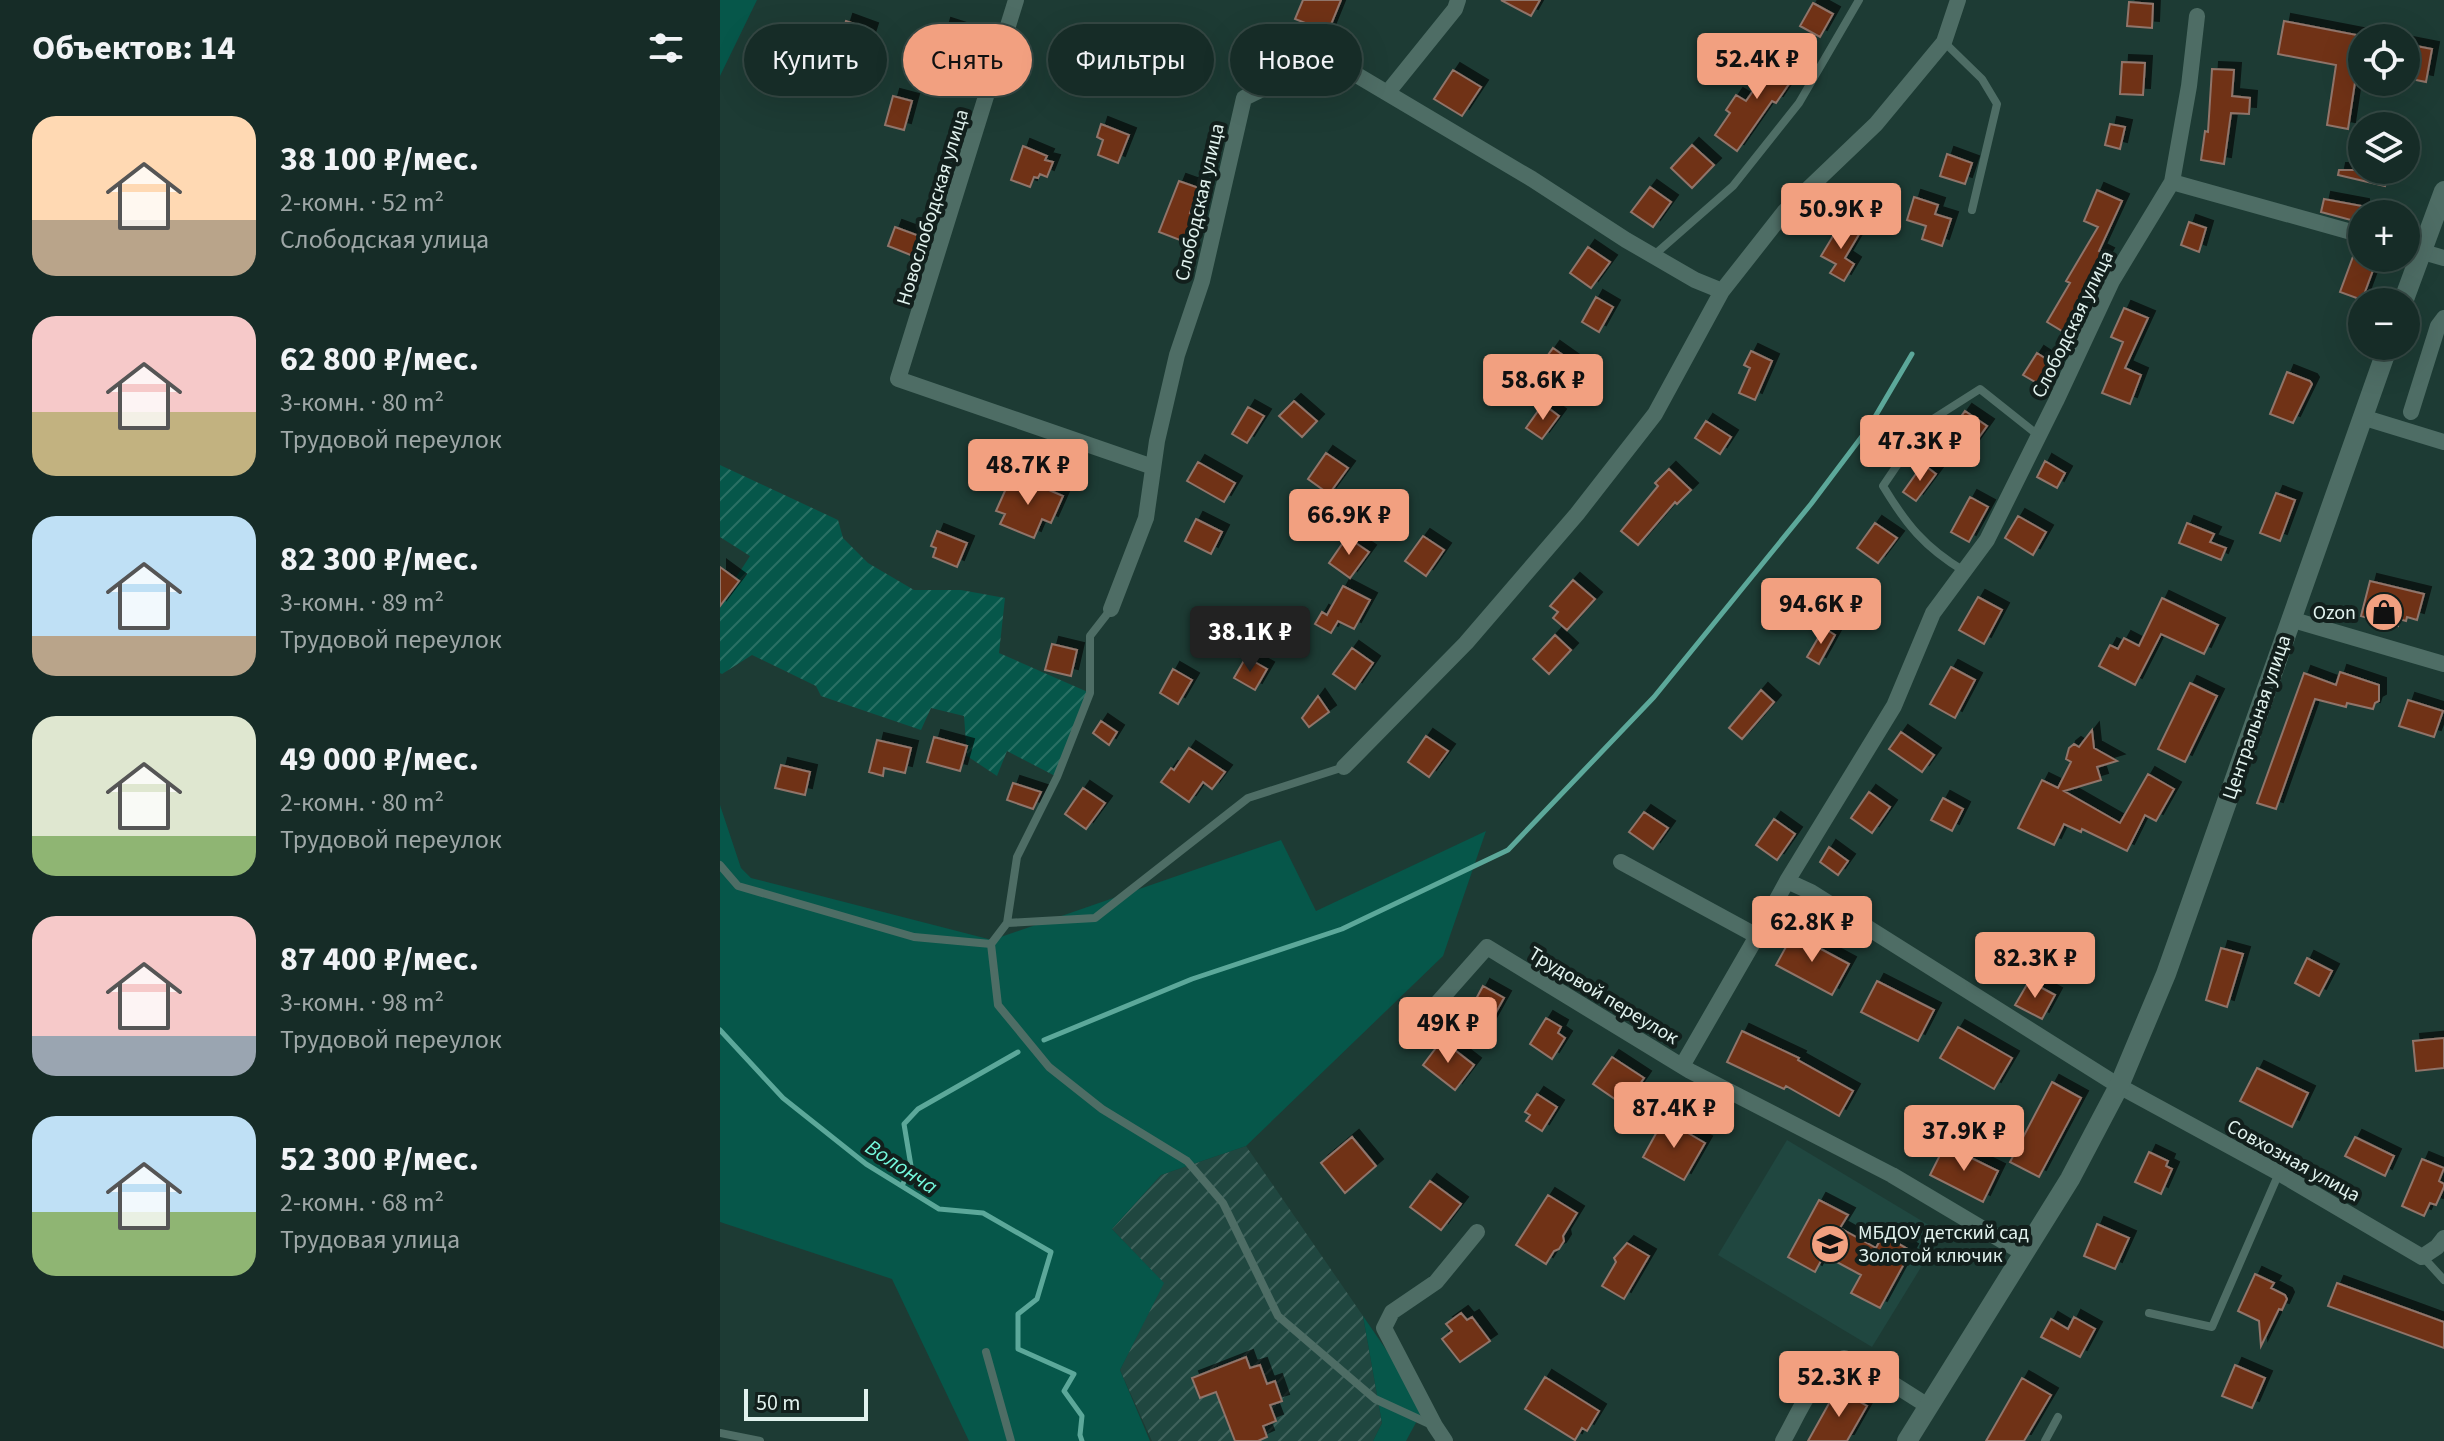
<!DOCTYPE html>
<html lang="ru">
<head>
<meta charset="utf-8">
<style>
  body { margin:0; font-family:"Source Sans 3",sans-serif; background:#233833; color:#f1f3f6; height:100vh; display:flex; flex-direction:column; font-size:30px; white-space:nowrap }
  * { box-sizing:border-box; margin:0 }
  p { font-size:26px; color:#9ea7a7 }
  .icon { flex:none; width:44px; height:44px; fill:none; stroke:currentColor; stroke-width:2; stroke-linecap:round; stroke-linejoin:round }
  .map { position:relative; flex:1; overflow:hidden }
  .panel { display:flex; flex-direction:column; background:#162c27; width:720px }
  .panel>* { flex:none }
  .guide { position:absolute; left:24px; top:24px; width:760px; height:72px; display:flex; gap:16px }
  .buttons { position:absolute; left:1628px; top:24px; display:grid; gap:16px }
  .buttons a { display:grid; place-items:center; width:72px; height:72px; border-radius:50%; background:#162c27; box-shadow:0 8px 32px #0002,0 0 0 2px #354844; font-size:40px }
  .scale { position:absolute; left:24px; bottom:20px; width:124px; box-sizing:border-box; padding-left:8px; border:4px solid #e1f2ee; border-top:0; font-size:22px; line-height:28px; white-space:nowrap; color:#e1f2ee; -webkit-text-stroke:6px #121f1c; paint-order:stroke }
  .price { position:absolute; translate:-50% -68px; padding:0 18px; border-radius:8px; background:#f2a080; color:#111; font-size:26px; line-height:52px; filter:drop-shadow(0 2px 4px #0008) }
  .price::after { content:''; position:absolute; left:50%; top:48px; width:24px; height:18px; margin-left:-12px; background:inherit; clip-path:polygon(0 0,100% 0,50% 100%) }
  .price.current { background:#222; color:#fff }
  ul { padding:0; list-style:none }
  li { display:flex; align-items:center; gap:24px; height:200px; padding:0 32px }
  li span { display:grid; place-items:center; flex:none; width:224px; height:160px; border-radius:24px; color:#555 }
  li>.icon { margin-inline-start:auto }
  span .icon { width:96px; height:96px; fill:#fffc; stroke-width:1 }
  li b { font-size:34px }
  h2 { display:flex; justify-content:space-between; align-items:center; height:96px; padding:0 32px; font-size:34px }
  .chip { padding:0 28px; border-radius:36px; background:#162c27; box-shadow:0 8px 32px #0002,0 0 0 2px #354844; font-size:28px; line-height:72px }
  .chip.current { background:#f2a080; color:#111 }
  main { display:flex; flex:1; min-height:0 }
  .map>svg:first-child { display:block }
  .built { fill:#204740 }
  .industrial { fill:url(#industrial-furrows) }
  .grass { fill:#06574a }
  .garden { fill:url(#garden-furrows) }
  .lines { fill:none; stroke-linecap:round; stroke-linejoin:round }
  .stream { stroke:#5ca89a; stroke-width:5 }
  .building { fill:#6f3219; stroke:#90746a; stroke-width:2; filter:url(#shadow) }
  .service { stroke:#4e6d65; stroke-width:8 }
  .minor { stroke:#4e6d65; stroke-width:16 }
  .tertiary { stroke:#4e6d65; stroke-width:20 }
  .labels { text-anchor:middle; stroke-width:8; stroke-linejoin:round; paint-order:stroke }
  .street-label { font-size:20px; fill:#e1f2ee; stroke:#121f1c }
  .poi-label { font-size:20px; fill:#e1f2ee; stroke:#121f1c; text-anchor:end }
  .water-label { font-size:22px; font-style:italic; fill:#74f8dc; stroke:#121f1c }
</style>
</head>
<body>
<main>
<section class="panel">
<h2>Объектов: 14<svg class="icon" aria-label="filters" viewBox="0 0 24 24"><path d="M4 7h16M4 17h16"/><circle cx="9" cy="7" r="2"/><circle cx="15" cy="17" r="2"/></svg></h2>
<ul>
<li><span style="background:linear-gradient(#ffd9b3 65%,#b9a48a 0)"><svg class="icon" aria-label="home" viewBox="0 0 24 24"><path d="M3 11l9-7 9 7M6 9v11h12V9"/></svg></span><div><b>38 100 ₽/мес.</b><p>2-комн. · 52 m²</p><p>Слободская улица</p></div></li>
<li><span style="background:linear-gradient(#f6c9c9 60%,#c2b280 0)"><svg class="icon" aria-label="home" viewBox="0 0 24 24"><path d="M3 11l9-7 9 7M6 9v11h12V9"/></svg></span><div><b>62 800 ₽/мес.</b><p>3-комн. · 80 m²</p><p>Трудовой переулок</p></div></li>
<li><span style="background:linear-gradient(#bfe0f5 75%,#b9a48a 0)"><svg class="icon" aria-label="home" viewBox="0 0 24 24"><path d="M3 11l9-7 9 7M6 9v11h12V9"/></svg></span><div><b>82 300 ₽/мес.</b><p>3-комн. · 89 m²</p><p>Трудовой переулок</p></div></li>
<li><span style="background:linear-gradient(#dfe7d0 75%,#8fb573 0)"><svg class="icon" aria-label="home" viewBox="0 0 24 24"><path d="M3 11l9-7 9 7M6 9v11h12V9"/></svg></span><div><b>49 000 ₽/мес.</b><p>2-комн. · 80 m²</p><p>Трудовой переулок</p></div></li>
<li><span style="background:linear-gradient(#f6c9c9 75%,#9aa5b1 0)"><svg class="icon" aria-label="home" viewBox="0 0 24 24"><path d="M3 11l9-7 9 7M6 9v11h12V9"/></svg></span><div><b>87 400 ₽/мес.</b><p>3-комн. · 98 m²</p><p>Трудовой переулок</p></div></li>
<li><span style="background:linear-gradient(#bfe0f5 60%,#8fb573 0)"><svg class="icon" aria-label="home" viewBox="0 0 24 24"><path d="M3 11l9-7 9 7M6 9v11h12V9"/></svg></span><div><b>52 300 ₽/мес.</b><p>2-комн. · 68 m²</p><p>Трудовая улица</p></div></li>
</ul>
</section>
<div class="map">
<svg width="1724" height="1441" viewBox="0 0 1724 1441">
  <defs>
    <pattern id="industrial-furrows" width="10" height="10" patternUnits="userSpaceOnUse" patternTransform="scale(2)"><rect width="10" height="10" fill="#204740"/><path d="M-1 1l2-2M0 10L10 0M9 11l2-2" fill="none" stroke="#40625c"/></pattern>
    <pattern id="garden-furrows" width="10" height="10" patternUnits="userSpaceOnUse" patternTransform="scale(2)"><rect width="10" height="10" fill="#06574a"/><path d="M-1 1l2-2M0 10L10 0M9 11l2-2" fill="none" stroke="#2a7064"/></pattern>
    <filter id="shadow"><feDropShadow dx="7" dy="-7" stdDeviation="0" flood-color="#0009"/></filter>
  </defs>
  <rect width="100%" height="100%" fill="#1d3b34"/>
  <path class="built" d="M1067,1140L1222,1233L1152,1347L998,1255Z"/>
  <path class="industrial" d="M526,1146L643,1316L662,1423L653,1441H432L400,1370L443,1283L392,1229L441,1175Z"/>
  <path class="grass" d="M0,0H37L0,76Z
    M0,805L21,868L31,878L272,940L561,840L596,911L766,831L723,956L526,1146L441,1175L392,1229L444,1283L400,1370L430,1441H249L172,1279L0,1222Z
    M643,1316L705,1406L686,1441H653L662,1423Z"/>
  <path class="garden" d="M0,465L118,520L123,538L148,563L194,590H241L285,598L279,653L370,693L337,777L287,751L277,776L247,756L244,716L211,708L201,730L101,696L96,686L32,655L2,674L0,673V602L30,556L0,537Z"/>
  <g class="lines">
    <path class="stream" d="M0,1030L63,1098L146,1164L219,1209L263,1213L331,1252L317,1299L298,1314V1349L354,1374L344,1391L362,1416L360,1435L362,1441
      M324,1040L472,979L622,929L788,850L934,697L1091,504L1149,427L1192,354
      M182,1186L191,1166L184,1124L198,1109L298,1052"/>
  </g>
  <path class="building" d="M583,0H621L608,32L575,19Z
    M781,0H820L811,16Z
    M1409,2L1433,4L1432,28L1407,26Z
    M1093,3L1113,14L1100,37L1080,26Z
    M126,21L151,30L142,58L117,50Z
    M1564,21L1642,36V70L1637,69L1628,129L1607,125L1616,65L1558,54Z
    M224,25L261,37L254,63L255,72L246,69L237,92L210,84L212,76L209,75L214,59L210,58L216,38L220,39Z
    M1686,44L1712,49L1706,82L1686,78Z
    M1061,51L1082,65L1056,103L1052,101L1017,151L995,135L1010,113L1006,110L1016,95L1026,101Z
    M1402,62L1425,63L1423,95L1400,94Z
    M1492,69L1514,70L1512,96L1530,98L1529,114L1511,113L1504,164L1481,160L1485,131L1488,132Z
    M733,70L761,87L742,116L714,99Z
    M173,96L192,101L184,130L165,125Z
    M381,124L409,135L398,163L378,155L383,140L377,137Z
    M1390,124L1405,127L1400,149L1385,145Z
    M972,145L994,165L972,188L951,168Z
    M303,146L327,156L325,160L333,162L327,177L320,174L318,178L314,177L310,187L291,180Z
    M1227,154L1252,163L1245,184L1220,176Z
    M1619,170H1669L1665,186L1618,175Z
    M459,181L479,188L470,213L475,215L465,242L439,232Z
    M930,187L951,202L933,227L911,212Z
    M1377,190L1402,201L1379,251L1387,255L1355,308L1360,312L1347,334L1327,322L1350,283L1346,281L1378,227L1364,221Z
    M1194,197L1218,205L1215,214L1231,219L1222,246L1202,239L1206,226L1187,220Z
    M1604,199L1642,206V223L1601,212Z
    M1469,222L1486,228L1479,252L1461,245Z
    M1127,224L1141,231L1125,258L1134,264L1124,281L1110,273L1116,264L1101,256L1119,226L1124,229Z
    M175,227L202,237L193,256L168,246Z
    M868,247L890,262L871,288L850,273Z
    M1634,254L1656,262L1642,300L1620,292Z
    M876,297L893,307L879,332L862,322Z
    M1404,308L1428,318L1405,368L1421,375L1410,404L1382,393L1403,342L1391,337Z
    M833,348L857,365L847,379L823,362Z
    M1031,351L1052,361L1035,400L1019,393L1030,368L1024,365Z
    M1317,353L1337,366L1324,387L1303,375Z
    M1567,372L1590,381L1592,384L1573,423L1550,414Z
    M574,401L597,421L582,437L559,416Z
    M823,404L839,416L822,439L806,428Z
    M528,407L544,416L527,443L512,434Z
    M1245,411L1267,426L1242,461L1220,446Z
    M986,421L1011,437L1000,454L975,438Z
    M606,453L628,468L609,494L588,479Z
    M1325,461L1345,473L1337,488L1317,477Z
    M478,462L515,483L504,502L467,481Z
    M1203,464L1216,474L1196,501L1183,492Z
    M949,469L971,490L957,504L955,502L918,545L901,531L938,486L935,483Z
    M301,478L343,496L331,523L322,519L314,538L280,524L285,514L276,511L288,484L296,487Z
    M1556,493L1575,500L1560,541L1540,533Z
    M1250,497L1268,507L1249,542L1231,532Z
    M1298,516L1326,532L1313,555L1285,538Z
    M476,519L502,532L491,554L465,541Z
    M1155,523L1177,538L1158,563L1137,548Z
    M1467,523L1494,534L1490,542L1506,548L1501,560L1459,543Z
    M217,531L247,543L237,567L213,557L216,548L211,546Z
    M703,536L724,550L706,576L685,561Z
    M627,537L649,552L630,578L609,563Z
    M0,567L19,581L0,606Z
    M853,580L875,599L847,630L833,618L838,612L830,606Z
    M1650,581L1704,594L1697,620L1687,617L1686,621L1679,619L1678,626L1641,616Z
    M623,586L650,600L634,629L618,621L611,633L595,624L602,612L607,615Z
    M1258,597L1282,610L1264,644L1239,630Z
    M1442,598L1498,625L1484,654L1441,634L1415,685L1379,666L1390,645L1398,649L1404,638L1419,646Z
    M1104,628L1115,635L1099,664L1087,657Z
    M835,635L851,650L829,674L813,659Z
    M332,644L357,650L351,676L325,670Z
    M632,648L653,663L635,689L613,674Z
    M526,657L547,669L535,690L514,678Z
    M1231,667L1255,680L1235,718L1210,704Z
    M453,669L472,680L458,704L440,693Z
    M1620,672L1659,685V701L1655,703L1653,709L1627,703L1626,707L1595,699L1556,809L1537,803L1584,673L1616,685Z
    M1470,683L1497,696L1465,762L1438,749Z
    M1041,690L1054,702L1022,739L1009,728Z
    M598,696L609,712L589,727L582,718Z
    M1688,700L1723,711L1714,737L1679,726Z
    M381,721L397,732L389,745L373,733Z
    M1372,730L1374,748L1397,761L1377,767L1381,780L1344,791L1400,823L1428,774L1454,789L1436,821L1425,815L1407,851L1362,829L1361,832L1344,824L1334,845L1298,828L1322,780L1338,788L1351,762L1346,759L1349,748L1354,744L1359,747Z
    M1181,732L1214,755L1202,772L1169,749Z
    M706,736L728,751L709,777L688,762Z
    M214,737L247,746L240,771L207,762Z
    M157,740L191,748L185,773L164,768L163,776L149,772Z
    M469,748L505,772L492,789L483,782L469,802L441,782L451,768L454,770Z
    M61,765L90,772L85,795L55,788Z
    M293,783L321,792L313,809L287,800Z
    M363,788L385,803L366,829L345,814Z
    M1149,792L1170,807L1152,833L1131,818Z
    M1223,798L1243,809L1232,831L1211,820Z
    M924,812L948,828L933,849L909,832Z
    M1054,819L1075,834L1057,860L1036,845Z
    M1109,847L1128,861L1118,875L1100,862Z
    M1073,934L1129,964L1112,995L1056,965Z
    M1501,948L1523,954L1507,1007L1486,1000Z
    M1587,958L1612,971L1599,996L1575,983Z
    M1157,981L1214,1010L1198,1041L1141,1012Z
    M1309,981L1335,995L1322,1019L1295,1005Z
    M763,986L784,998L769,1025L748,1014Z
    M826,1018L841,1027L838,1033L845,1038L832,1059L810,1044Z
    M1238,1027L1292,1058L1274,1089L1220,1058Z
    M1022,1031L1079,1058L1078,1060L1133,1091L1119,1116L1066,1086L1064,1089L1007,1062Z
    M1724,1038V1068L1696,1071L1693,1041Z
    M722,1040L754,1065L735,1090L703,1065Z
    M892,1057L924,1078L905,1106L873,1084Z
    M1537,1068L1588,1093L1572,1127L1520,1101Z
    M1332,1082L1361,1098L1319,1177L1290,1162Z
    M817,1094L837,1107L822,1131L806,1121L810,1115L805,1112Z
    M944,1119L985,1143L964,1180L923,1157Z
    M632,1137L656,1166L625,1193L601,1163Z
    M1635,1137L1674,1156L1665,1176L1625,1156Z
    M1225,1145L1278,1171L1263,1202L1210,1175Z
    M1429,1152L1448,1161L1446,1166L1452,1169L1441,1194L1415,1182Z
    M1702,1159L1724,1168L1719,1181L1724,1184V1187L1716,1205L1710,1203L1704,1216L1682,1206Z
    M710,1181L741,1204L721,1230L690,1207Z
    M828,1195L857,1213L843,1236L844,1241L839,1249L834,1251L826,1264L796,1245Z
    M1099,1200L1128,1215L1120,1228L1156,1248L1163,1235L1191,1251L1160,1308L1131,1293L1141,1275L1104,1255L1095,1272L1068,1257Z
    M1377,1224L1409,1238L1395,1269L1364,1256Z
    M907,1243L929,1256L904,1299L882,1286L896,1262L894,1258Z
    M1535,1274L1554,1283L1551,1288L1565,1295L1567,1299L1562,1310L1559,1309L1541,1346L1539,1321L1518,1311Z
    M1617,1283L1724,1322V1348L1608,1306Z
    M741,1313L747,1320L752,1317L770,1341L740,1362L722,1339L732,1331L726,1324Z
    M1354,1317L1375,1329L1360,1357L1321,1337L1331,1319L1348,1329Z
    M526,1357L530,1368L540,1365L547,1384L555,1381L562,1401L550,1405L556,1421L543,1426L547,1437L538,1441H515L496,1392L480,1398L472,1378Z
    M1515,1365L1545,1378L1532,1408L1502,1396Z
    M825,1377L879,1411L867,1431L862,1428L855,1440L805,1409Z
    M1302,1378L1331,1395L1304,1441H1266Z
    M1117,1389L1147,1406L1127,1441H1088Z"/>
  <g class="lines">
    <path class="service" d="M1224,42L1262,79L1277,104L1252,210
      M933,256L1013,186L1079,103L1139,0
      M1244,571C1204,547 1186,524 1163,486L1205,424L1260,389L1318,435
      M391,609L370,636V693L337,777L297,857L287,923L271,944L278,1005L329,1067L382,1109L467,1161L503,1203L558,1316L655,1399L714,1426
      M0,865L18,886L194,937L271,944
      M287,923L375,918L528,798L624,767
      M1703,1257L1724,1280
      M1429,1313L1492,1327L1559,1173
      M266,1352L291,1441
      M0,1433L40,1441
      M1325,1441L1338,1417"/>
    <path class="minor" d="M296,0L178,379L433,467
      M668,92L735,9L738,0
      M1452,182L1642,235
      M1686,247L1724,258
      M1691,412L1718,326L1724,318
      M1642,417L1724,442
      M391,609L426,518L437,441L457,355L482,281L524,98L590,66L630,71L812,179L906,240L975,280L1002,291
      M1570,619L1724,664
      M624,767L746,643L857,514L935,414L1002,291L1065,211L1156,124L1224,42L1238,0
      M901,862L1037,936L1067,881L1091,892L1399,1086L1559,1173L1702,1257L1717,1247L1724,1238
      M1067,881L1174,706L1213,613L1267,540L1336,401L1392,281L1452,182L1469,86L1477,16
      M713,1008L767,947L970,1071L1172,1175L1305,1254
      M962,1066L1037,936
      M725,1441L715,1426L664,1328L672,1312L716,1282L757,1232
      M1063,1441C1078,1415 1096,1369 1124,1358L1148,1368L1208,1406"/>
    <path class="tertiary" d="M1683,302L1724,191
      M1187,1441L1350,1179L1399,1086L1446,974L1668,346"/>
  </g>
  <defs>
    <g id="shop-disc" transform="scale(2)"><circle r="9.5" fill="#f2a080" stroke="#121f1c"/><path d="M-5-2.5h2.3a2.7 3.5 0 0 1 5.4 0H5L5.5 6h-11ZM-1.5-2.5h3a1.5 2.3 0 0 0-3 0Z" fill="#111"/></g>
    <g id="school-disc" transform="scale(2)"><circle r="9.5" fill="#f2a080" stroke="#121f1c"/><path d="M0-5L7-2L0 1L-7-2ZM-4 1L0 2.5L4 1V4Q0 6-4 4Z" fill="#111"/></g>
  </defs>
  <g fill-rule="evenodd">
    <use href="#shop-disc" x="1664" y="612"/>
    <use href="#school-disc" x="1110" y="1244"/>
  </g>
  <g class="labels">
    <g class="street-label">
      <text transform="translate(479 202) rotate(-77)" y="7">Слободская улица</text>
      <text transform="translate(212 207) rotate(-73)" y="7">Новослободская улица</text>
      <text transform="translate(1352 324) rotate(-64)" y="7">Слободская улица</text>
      <text transform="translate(1536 717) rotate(-71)" y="7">Центральная улица</text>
      <text transform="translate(884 995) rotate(31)" y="7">Трудовой переулок</text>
      <text transform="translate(1574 1160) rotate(29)" y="7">Совхозная улица</text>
    </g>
    <g class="poi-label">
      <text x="1636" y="619">Ozon</text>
      <text x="1138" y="1239" text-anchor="start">МБДОУ детский сад<tspan x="1138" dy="23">Золотой ключик</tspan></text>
    </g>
    <g class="water-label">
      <text transform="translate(182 1166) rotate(33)" y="8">Волонча</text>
    </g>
  </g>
</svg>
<div class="buttons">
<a><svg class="icon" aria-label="locate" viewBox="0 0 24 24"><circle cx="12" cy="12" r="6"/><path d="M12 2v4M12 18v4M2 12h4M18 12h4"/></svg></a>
<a><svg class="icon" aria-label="layers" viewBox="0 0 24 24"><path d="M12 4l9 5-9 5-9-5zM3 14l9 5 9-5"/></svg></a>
<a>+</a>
<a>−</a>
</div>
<div class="scale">50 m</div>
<b class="price" style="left:1037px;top:101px">52.4K ₽</b>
<b class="price" style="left:1121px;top:251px">50.9K ₽</b>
<b class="price" style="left:823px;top:422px">58.6K ₽</b>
<b class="price" style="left:1200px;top:483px">47.3K ₽</b>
<b class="price" style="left:308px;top:507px">48.7K ₽</b>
<b class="price" style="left:629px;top:557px">66.9K ₽</b>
<b class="price" style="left:1101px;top:646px">94.6K ₽</b>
<b class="price current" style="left:530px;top:674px">38.1K ₽</b>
<b class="price" style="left:1092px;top:964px">62.8K ₽</b>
<b class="price" style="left:1315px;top:1000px">82.3K ₽</b>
<b class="price" style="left:728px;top:1065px">49K ₽</b>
<b class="price" style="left:954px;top:1150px">87.4K ₽</b>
<b class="price" style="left:1244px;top:1173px">37.9K ₽</b>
<b class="price" style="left:1119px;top:1419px">52.3K ₽</b>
<div class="guide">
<a class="chip">Купить</a>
<a class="chip current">Снять</a>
<a class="chip">Фильтры</a>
<a class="chip">Новое</a>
</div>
</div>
</main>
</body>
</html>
